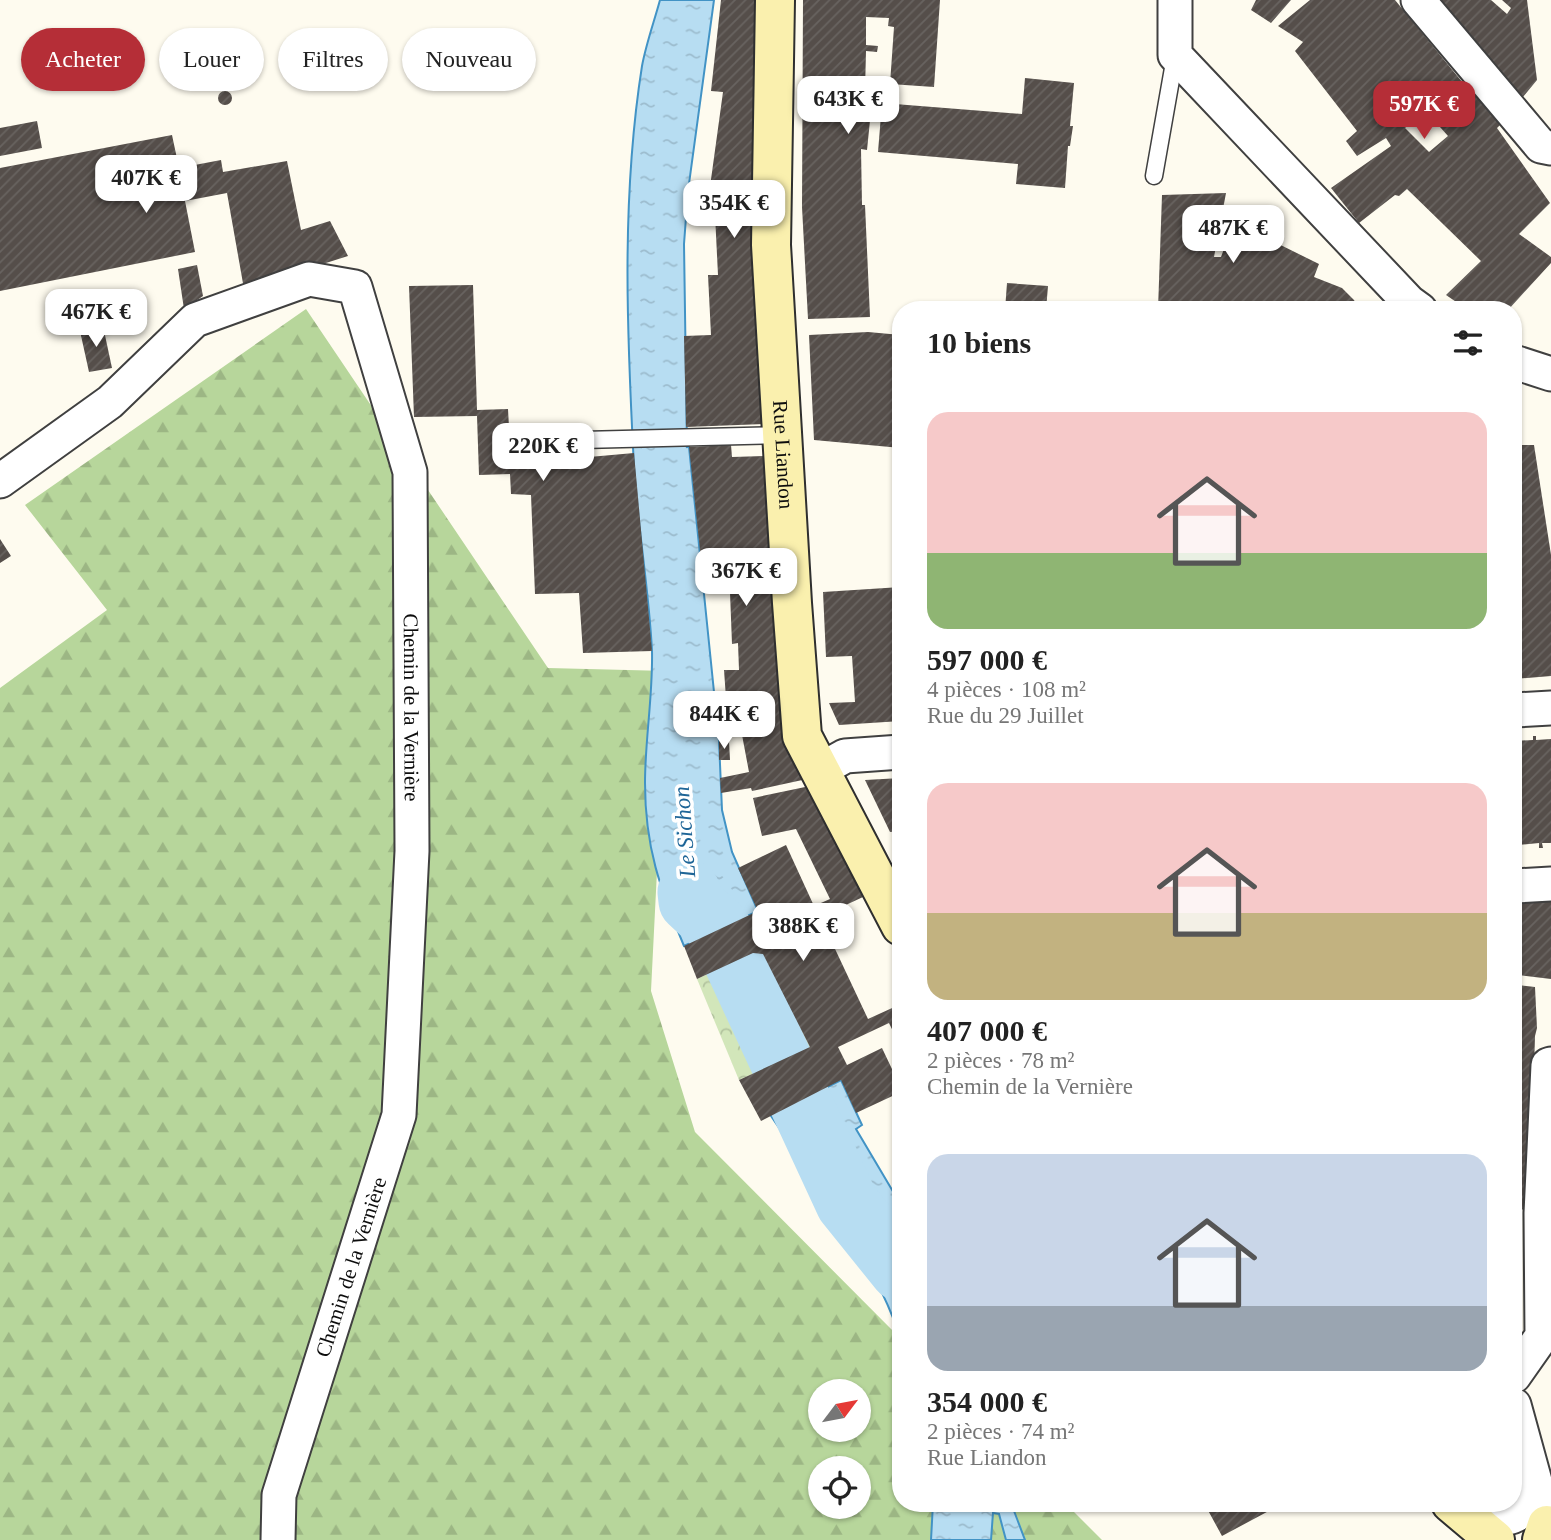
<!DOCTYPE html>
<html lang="fr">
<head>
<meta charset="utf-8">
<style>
  body { margin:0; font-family:"Times New Roman",serif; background:#f6f6f6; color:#222; height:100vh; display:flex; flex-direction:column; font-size:26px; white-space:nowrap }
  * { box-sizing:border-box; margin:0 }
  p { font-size:23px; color:#767676 }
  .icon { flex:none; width:38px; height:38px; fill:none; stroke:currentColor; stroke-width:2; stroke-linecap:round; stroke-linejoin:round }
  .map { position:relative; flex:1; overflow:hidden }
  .sheet { position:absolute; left:892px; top:301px; width:630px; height:1211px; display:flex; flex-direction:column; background:#fff; border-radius:28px; box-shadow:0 2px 5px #0004 }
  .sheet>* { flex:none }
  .banner { position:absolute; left:21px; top:28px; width:665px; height:63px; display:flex; gap:14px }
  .needle { width:46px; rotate:58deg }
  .buttons { position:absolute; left:808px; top:1379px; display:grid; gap:14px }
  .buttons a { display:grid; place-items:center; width:63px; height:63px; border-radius:50%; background:#fff; box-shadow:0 2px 5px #0004; font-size:35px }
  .price { position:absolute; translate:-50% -60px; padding:0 16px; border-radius:14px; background:#fff; color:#222; font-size:23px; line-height:46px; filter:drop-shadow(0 2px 4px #0008) }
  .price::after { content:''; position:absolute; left:50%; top:42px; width:21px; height:16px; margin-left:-10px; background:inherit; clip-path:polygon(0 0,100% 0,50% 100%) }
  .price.active { background:#b52e37; color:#fff }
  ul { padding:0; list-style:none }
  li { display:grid; align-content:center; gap:14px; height:371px; padding:0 35px }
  li span { display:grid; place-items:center; height:217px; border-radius:21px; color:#555 }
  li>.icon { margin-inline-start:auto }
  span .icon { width:126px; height:126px; fill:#fffc; stroke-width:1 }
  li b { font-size:30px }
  h2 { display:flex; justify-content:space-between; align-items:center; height:84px; padding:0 35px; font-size:30px }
  .pill { padding:0 24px; border-radius:32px; background:#fff; box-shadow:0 2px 5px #0004; font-size:24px; line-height:63px }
  .pill.active { background:#b52e37; color:#fff }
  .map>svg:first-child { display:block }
  .forest { fill:url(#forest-firs); fill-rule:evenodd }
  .park { fill:url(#park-crowns) }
  .water { fill:url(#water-ripples); stroke:#4293c5; stroke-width:2 }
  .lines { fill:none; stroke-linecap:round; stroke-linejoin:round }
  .river { stroke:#b7ddf2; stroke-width:63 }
  .building { fill:url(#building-hatch); fill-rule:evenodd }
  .service-casing { stroke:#404040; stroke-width:19 }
  .minor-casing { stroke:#404040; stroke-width:37 }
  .secondary-casing { stroke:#2f2f2f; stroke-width:42 }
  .service { stroke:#fff; stroke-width:16 }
  .minor { stroke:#fff; stroke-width:33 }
  .secondary { stroke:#faf0ae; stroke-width:38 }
  .labels { text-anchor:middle; stroke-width:7; stroke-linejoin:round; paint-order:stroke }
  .street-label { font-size:21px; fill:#0d0d0d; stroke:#fff }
  .water-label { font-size:23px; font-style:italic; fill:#1e6597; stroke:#fff }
</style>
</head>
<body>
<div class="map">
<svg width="1551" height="1540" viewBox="0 0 1551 1540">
  <defs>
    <pattern id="forest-firs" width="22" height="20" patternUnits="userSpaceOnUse" patternTransform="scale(1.75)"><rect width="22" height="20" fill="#b7d69b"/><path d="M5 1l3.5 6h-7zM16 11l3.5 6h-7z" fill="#9cb684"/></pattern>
    <pattern id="park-crowns" width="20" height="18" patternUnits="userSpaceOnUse" patternTransform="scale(1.75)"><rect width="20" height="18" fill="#d2e6ba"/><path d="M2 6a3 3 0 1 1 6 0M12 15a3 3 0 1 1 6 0" fill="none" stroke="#b3c49f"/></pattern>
    <pattern id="water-ripples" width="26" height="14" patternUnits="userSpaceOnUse" patternTransform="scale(1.75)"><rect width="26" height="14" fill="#b7ddf2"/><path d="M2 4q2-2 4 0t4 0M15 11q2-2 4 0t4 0" fill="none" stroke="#9cbcce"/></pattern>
    <pattern id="building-hatch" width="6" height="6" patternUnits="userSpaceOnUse" patternTransform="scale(1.75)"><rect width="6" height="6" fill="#554e4a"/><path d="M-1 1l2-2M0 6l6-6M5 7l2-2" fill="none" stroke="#686360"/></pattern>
  </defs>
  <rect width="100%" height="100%" fill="#fefbef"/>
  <path class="forest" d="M306,309L548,668L667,671L651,991L695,1132L901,1339V1503H1065L1102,1540H0V688L107,610L25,505ZM821,1391H859V1430H821ZM821,1468H859V1507H821Z"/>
  <path class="park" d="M753,953L763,954L810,1047L739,1080L697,979Z"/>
  <path class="water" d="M660,0H714L688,191L684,244L687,447H689L719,741L722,810L732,852L758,911L684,946C660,888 645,848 645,783C645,739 653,696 652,651C649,590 638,529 634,467C627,334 621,199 642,66C646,44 654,22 660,0Z
    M841,1080L862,1125L856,1129L901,1205V1339C873,1257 819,1187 771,1116Z
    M933,1503H1011L1025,1540H1006L999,1514L993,1513L991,1540H931Z"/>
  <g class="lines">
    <path class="river" d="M689,892L690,901L720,929L847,1203L901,1270"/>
  </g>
  <path class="building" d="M721,0H759L766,424L686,427L684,336L711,335L708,275H718L714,194H709L723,92L711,91Z
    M803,0H940L934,87L890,84L894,27L888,26L889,18L866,17V45L878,46L877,52L866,51L865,91H873L867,150L861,149L862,205H865L870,317L808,319L802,207Z
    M1256,0H1291L1271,23L1251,10Z
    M1310,0H1395L1463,83L1502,123L1497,128L1550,203L1519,234L1551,257V263L1508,310H1468L1446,295L1481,261L1407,189L1399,196L1395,195L1359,223L1331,188L1391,146L1386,138L1357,156L1346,141L1357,131L1295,51L1303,42L1278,26ZM1421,113L1429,120L1432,118L1448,136L1429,152L1405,128Z
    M1437,0H1491L1507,14L1511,8L1502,0H1527L1537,80L1518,103Z
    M1025,78L1074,83L1070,126H1073L1070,146H1068L1065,188L1016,184L1018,164L878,152L882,103L1022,114Z
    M218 98a7 7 0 1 1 14 0a7 7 0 1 1-14 0Z
    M37,121L42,148L0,156V128Z
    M172,135L179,168L221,160L223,172L287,161L301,230L330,221L348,256L244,289L227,193L185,201L195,252L0,291V168Z
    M1226,193L1214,257H1221L1234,222L1319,264L1314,277L1342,288L1354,300L1359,310H1158L1162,195Z
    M197,265L203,296L184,309L178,269Z
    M1007,283L1048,286L1046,310H1005Z
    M473,285L477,410L508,409L511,464L634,453L652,651L583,653L579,593L535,594L531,495L511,494L510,474L479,475L477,416L414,417L409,286Z
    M103,326L112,368L89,372L80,331Z
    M868,332L901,335V448L814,440L809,335Z
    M731,445L732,457L767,456L782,727L807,779L752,791L751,788L721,793L720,778L749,772L739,719H729V723H717L715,697L726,698L724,670H739L738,643L732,644L729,567L702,569L689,447Z
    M1514,445H1534L1551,555V676L1514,679Z
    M0,539L11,556L0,563Z
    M901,587V721L839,725L829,703L855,702L852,656L826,657L823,592Z
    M1533,736H1536V740L1551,739V843H1542L1543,848H1539V843L1518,845V849H1515L1514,741L1533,740Z
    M719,741H729L730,760H719Z
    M901,778V831L890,832L865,780Z
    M810,786L863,897L820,917L868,1019L901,1004V1048L889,1023L838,1047L847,1065L882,1048L901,1088V1092L856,1113L841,1080L761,1121L739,1080L810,1047L763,954L753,953L697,979L684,946L758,911L738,868L786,845L814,906L830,899L796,829L762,836L753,798Z
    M1551,901V979L1518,975V985L1535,987L1537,1028L1535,1036L1530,1209L1514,1210V903Z
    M1204,1503H1279L1280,1505L1222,1536Z"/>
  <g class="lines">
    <g class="service-casing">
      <path id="service" d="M1154,176L1175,57
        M582,440L782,435"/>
    </g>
    <g class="minor-casing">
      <g id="minor">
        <path d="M1175,0V55L1409,302L1420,310"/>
        <path d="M1418,0L1541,146L1551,148"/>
        <path d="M1514,362L1551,374"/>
        <path id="s1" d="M0,481L110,402L195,320L309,279L355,287L410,472L412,851L399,1115L279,1495L278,1540"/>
        <path d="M1514,710L1551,708"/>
        <path d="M820,770L845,756L901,752"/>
        <path d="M1514,886L1551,884"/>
        <path d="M1514,1376L1542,1336L1541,1213L1548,1065L1551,1064"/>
        <path d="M1514,1405L1547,1525"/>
        <path d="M1470,1503C1507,1522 1507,1526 1539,1496"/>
      </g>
    </g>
    <g class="secondary-casing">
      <g id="secondary">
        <path id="s2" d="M775,0L771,245L792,603L802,736L901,926"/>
        <path d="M1451,1503L1495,1540"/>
        <path d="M1542,1540L1547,1525L1551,1526"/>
      </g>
    </g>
    <use href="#service" class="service"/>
    <use href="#minor" class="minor"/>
    <use href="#secondary" class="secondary"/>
  </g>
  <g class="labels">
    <g class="street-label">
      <text dy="7" stroke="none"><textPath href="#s2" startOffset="455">Rue Liandon</textPath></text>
      <text dy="7" stroke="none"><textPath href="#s1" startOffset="850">Chemin de la Vernière</textPath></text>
      <text transform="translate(351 1267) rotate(-72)" y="7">Chemin de la Vernière</text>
    </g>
    <g class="water-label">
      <text transform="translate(684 832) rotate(-94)" y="8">Le Sichon</text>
    </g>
  </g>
</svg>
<div class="buttons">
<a><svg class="needle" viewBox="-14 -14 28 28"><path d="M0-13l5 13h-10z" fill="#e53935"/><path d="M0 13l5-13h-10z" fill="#767676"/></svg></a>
<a><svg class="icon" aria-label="locate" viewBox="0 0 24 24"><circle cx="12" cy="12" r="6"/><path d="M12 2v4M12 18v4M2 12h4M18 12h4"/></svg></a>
</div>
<b class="price" style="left:848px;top:136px">643K €</b>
<b class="price active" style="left:1424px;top:141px">597K €</b>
<b class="price" style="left:146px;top:215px">407K €</b>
<b class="price" style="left:734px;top:240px">354K €</b>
<b class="price" style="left:1233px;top:265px">487K €</b>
<b class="price" style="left:96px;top:349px">467K €</b>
<b class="price" style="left:543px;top:483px">220K €</b>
<b class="price" style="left:746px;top:608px">367K €</b>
<b class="price" style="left:724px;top:751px">844K €</b>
<b class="price" style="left:803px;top:963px">388K €</b>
<div class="banner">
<a class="pill active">Acheter</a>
<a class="pill">Louer</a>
<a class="pill">Filtres</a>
<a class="pill">Nouveau</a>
</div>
<section class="sheet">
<h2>10 biens<svg class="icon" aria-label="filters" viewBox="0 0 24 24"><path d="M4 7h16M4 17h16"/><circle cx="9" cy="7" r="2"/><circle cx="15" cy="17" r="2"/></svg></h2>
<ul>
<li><span style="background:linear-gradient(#f6c9c9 65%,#8fb573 0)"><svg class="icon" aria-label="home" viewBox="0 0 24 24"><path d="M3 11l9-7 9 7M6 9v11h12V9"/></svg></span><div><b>597 000 €</b><p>4 pièces · 108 m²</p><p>Rue du 29 Juillet</p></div></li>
<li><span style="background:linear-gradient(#f6c9c9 60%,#c2b280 0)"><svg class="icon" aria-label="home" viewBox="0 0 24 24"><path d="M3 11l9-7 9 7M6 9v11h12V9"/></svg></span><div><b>407 000 €</b><p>2 pièces · 78 m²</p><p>Chemin de la Vernière</p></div></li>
<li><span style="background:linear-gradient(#c9d6e8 70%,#9aa5b1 0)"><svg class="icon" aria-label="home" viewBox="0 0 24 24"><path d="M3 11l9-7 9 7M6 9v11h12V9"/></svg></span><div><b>354 000 €</b><p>2 pièces · 74 m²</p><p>Rue Liandon</p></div></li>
</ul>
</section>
</div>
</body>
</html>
